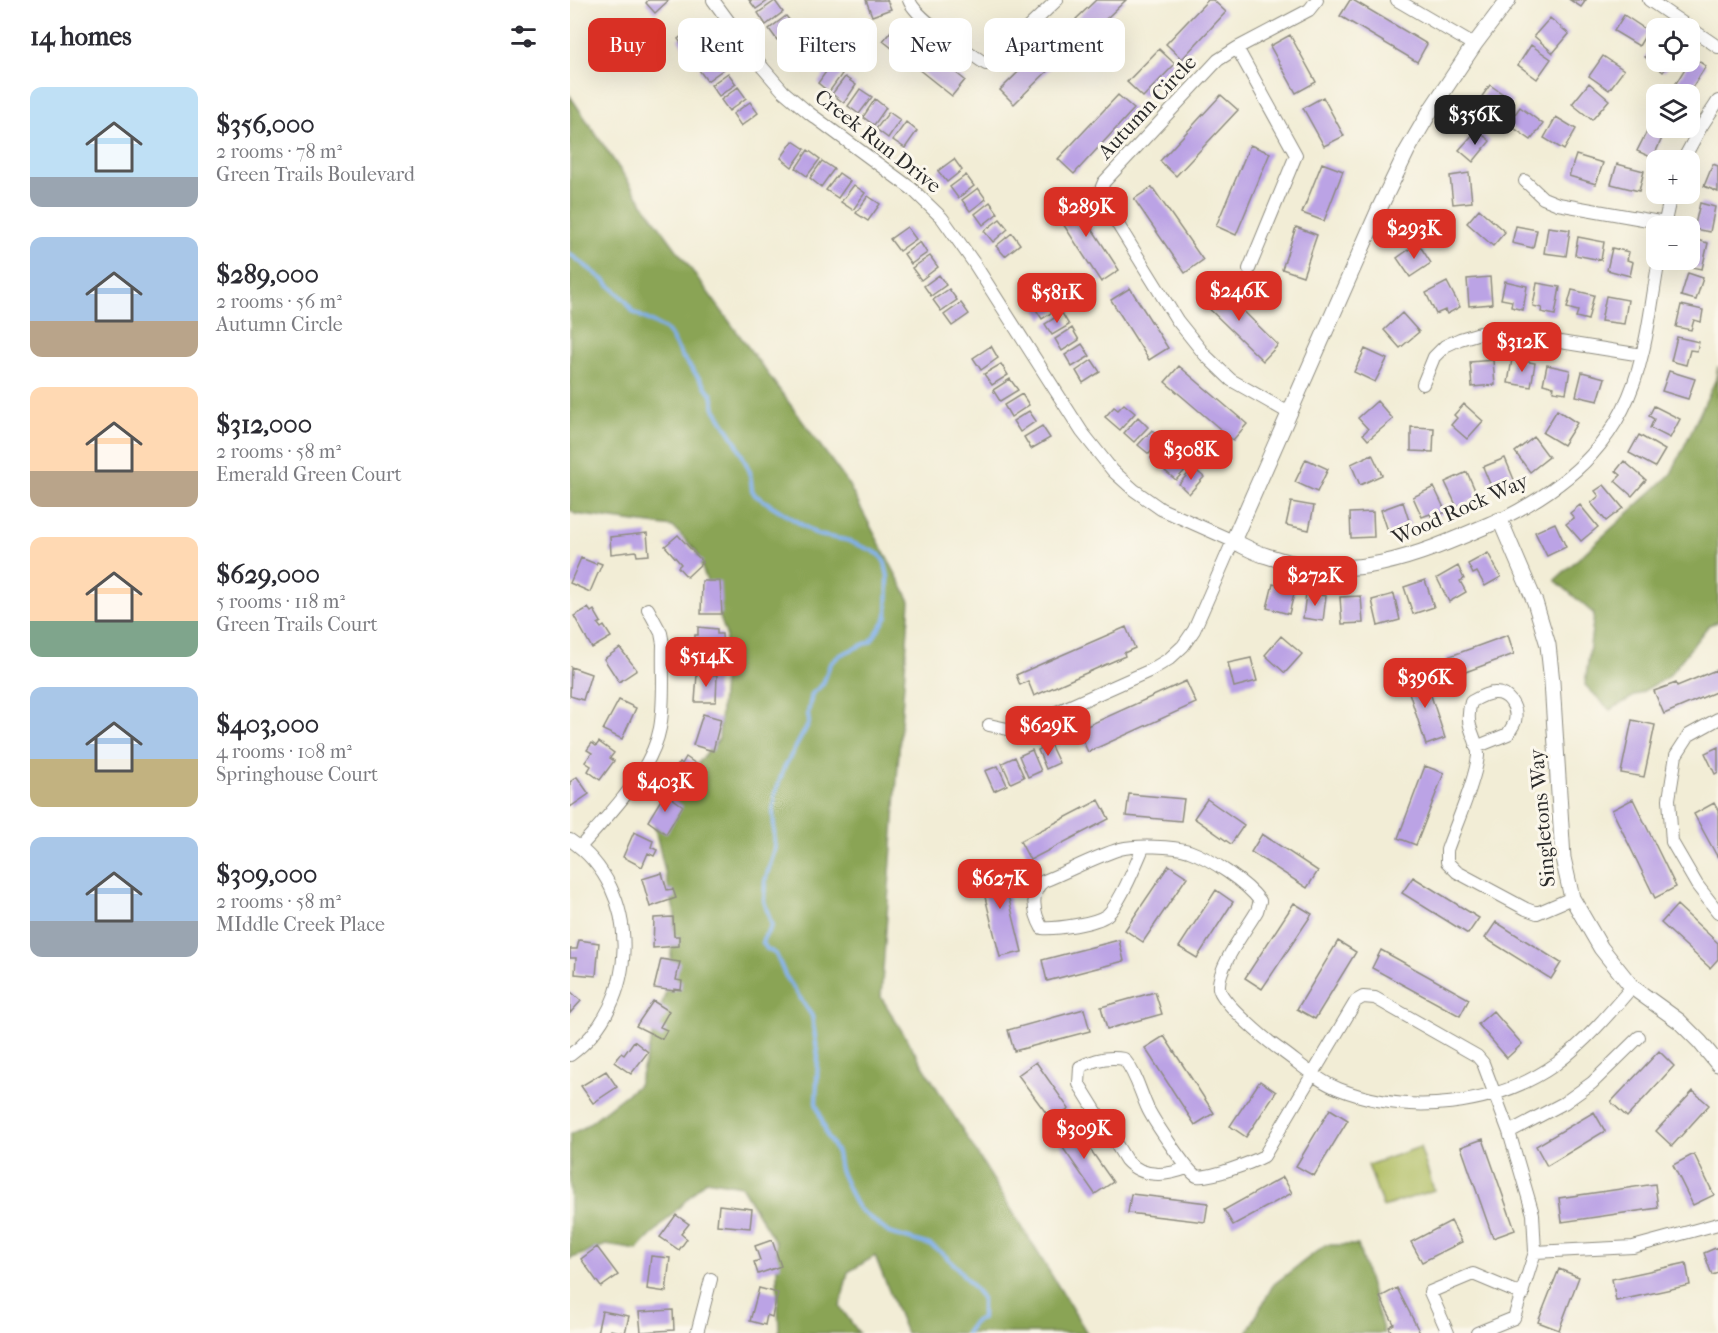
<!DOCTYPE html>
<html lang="en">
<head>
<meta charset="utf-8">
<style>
  body { margin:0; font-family:"IM FELL French Canon",serif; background:#f2f2f3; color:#2b2b33; height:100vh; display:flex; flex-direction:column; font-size:22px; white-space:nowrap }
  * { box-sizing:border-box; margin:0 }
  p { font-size:20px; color:#7c7c81 }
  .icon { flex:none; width:33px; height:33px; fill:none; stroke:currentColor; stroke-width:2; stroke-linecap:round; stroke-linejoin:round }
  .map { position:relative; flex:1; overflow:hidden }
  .sheet { display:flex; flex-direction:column; background:#fff; width:570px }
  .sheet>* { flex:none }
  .top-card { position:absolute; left:18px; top:18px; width:570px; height:54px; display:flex; gap:12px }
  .tools { position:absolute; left:1076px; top:18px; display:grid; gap:12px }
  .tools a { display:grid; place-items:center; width:54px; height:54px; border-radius:12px; background:#fff; box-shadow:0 6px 24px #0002; font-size:30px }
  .price { position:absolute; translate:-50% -51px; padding:0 14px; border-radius:12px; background:#d93025; color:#fff; font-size:20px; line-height:39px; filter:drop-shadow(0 2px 3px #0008) }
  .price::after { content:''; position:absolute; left:50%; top:36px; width:18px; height:14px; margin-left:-9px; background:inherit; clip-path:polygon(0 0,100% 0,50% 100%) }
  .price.current { background:#222; color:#fff }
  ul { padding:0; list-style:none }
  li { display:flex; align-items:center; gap:18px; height:150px; padding:0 30px }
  li span { display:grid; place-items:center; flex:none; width:168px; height:120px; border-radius:12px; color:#555 }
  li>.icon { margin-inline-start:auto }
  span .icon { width:72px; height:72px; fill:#fffc; stroke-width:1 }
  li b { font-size:26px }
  h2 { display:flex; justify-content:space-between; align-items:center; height:72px; padding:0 30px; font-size:26px }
  .tag { padding:0 21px; border-radius:12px; background:#fff; box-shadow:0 6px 24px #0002; font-size:21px; line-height:54px }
  .tag.current { background:#d93025; color:#fff }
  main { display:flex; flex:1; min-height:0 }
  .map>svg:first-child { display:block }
  .green { fill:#aebc5e; stroke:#6c7444; stroke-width:1.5 }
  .forest { fill:#8aa455; stroke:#5a6840; stroke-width:1.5 }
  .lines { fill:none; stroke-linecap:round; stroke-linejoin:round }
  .stream { stroke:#80b0eb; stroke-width:4 }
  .building { fill:#bba3e5 }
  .minor-casing { stroke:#8e8c80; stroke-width:14 }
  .tertiary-casing { stroke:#8e8c80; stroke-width:17 }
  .minor { stroke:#fff; stroke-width:12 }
  .tertiary { stroke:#fff; stroke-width:15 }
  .labels { text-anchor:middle; stroke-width:6; stroke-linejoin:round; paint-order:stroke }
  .street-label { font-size:21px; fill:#2b2b2b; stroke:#fbf7ec }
</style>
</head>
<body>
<main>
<section class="sheet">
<h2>14 homes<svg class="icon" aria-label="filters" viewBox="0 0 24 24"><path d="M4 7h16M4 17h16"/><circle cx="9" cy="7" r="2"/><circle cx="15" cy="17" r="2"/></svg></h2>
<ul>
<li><span style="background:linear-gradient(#bfe0f5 75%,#9aa5b1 0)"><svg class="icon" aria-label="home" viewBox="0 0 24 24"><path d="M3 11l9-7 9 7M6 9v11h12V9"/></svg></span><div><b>$356,000</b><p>2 rooms · 78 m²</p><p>Green Trails Boulevard</p></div></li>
<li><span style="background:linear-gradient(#a9c7e8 70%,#b9a48a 0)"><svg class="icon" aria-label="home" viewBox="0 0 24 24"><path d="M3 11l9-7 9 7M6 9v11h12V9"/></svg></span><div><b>$289,000</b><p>2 rooms · 56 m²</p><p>Autumn Circle</p></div></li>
<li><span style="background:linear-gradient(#ffd9b3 70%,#b9a48a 0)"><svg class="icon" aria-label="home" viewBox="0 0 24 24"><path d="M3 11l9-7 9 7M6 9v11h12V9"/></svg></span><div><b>$312,000</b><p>2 rooms · 58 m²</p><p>Emerald Green Court</p></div></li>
<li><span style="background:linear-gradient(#ffd9b3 70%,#7fa58c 0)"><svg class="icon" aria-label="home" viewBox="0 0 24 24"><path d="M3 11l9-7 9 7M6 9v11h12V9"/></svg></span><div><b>$629,000</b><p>5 rooms · 118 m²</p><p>Green Trails Court</p></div></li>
<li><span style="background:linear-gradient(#a9c7e8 60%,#c2b280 0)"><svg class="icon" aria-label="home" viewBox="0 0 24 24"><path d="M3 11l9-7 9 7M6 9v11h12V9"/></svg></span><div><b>$403,000</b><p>4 rooms · 108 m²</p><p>Springhouse Court</p></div></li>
<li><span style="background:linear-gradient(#a9c7e8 70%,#9aa5b1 0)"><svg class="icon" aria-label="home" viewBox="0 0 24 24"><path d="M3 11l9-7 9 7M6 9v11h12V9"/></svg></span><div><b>$309,000</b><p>2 rooms · 58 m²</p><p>MIddle Creek Place</p></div></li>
</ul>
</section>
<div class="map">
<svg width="1148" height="1333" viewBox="0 0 1148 1333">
  <rect width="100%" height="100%" fill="#fbf7ec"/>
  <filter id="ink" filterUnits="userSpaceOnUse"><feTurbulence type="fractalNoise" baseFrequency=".0167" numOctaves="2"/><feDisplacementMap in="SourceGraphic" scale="12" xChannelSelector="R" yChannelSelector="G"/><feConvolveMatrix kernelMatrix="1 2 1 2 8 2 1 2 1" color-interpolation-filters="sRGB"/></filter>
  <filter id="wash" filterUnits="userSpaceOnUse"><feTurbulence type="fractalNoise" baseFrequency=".008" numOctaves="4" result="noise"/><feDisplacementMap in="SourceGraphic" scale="24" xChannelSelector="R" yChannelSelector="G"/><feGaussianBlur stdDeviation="1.35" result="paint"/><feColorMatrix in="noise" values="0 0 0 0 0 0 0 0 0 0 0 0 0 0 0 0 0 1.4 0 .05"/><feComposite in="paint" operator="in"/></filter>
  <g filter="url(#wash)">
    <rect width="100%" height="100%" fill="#f2edd6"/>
    <path class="green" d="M850,1147L864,1190L813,1207L798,1165Z"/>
    <path class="forest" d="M0,96L74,205L277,482L340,601L311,997L517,1333H336L305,1256L278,1272L270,1307L289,1333H209L206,1243L171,1186L136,1180L67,1250L36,1245L0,1259V1134L13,1128L68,1085L98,984L105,915L82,816L149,739L156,634L126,551L103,527L5,514L0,510Z
      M1148,366V622L1139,625L1098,677L1040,710L1015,685L1024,614L985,580L1101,474L1146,379Z
      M755,1245H788L814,1333H677L703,1285Z"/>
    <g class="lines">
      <path class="stream" d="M0,254L34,280L56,301L63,312L95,329L100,335L111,355L142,395L145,409L166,442L180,472L182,490L185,495L248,535L276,540L303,551L310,555L315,563L318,577L317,617L301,641L270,655L260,664L253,684L242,694L238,713L239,723L214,768L205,794L203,808L205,849L195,881L194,901L202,926L193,939V943L197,949L206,954L215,975L242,1016L248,1057L246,1103L257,1135L267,1153L270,1170L284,1201L289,1209L319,1233L360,1245L371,1252L385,1265L409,1294L412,1300V1319L405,1321L396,1333"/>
    </g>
    <g id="blocks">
      <path class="building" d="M78,0H99L85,13L76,3Z
        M179,0H199L186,9Z
        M296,0H317L321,9L302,16Z
        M526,0H556L520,34L506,19Z
        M638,0H643L656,12L612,59L596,44Z
        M780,0H783L857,44L847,62L770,16Z
        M1000,0H1016L1011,7Z
        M205,1L213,12L196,25L188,13Z
        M1054,15L1078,31L1069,46L1044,31Z
        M216,16L225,27L207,40L199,29Z
        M980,18L999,34L983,53L964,36Z
        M326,25L395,80L382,96L313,41Z
        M125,26L133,38L116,50L108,39Z
        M493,28L507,42L444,104L430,90Z
        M227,32L235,43L218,55L210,44Z
        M720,35L746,82L726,93L700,46Z
        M136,43L144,54L127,66L119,55Z
        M1086,43V62H1101L1093,72L1075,57Z
        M961,45L981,59L967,79L948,65Z
        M589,49L605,64L573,97L557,82Z
        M1033,56L1054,70L1039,90L1019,76Z
        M1122,57L1136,66L1118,94H1112L1103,88Z
        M146,58L154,69L137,81L129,70Z
        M260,66L272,74L259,92L248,83Z
        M158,73L166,84L149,96L141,85Z
        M275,77L286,85L274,103L262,94Z
        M1019,83L1039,100L1022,120L1002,104Z
        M920,85L943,101L931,119L908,102Z
        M168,87L176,98L159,111L151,100Z
        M290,89L302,97L289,114L278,106Z
        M548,95L564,109L504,174L488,159Z
        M651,95L668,110L606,176L590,161Z
        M753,97L774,136L754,146L733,108Z
        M305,99L316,108L304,125L293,117Z
        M180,102L188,113L171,126L163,114Z
        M950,107L973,124L961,140L938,124Z
        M319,112L330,120L318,138L306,129Z
        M986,117L1006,129L994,150L974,138Z
        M336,122L347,131L335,148L323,140Z
        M907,130L920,141L903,162L889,150Z
        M1077,131L1092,138L1083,158L1067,151Z
        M223,141L235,149L222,167L211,158Z
        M680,145L700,153L666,235L646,226Z
        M238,150L250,159L237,176L226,168Z
        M1006,155L1033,163L1026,184L999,176Z
        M384,159L392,170L377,182L368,171Z
        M252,161L264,169L251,187L240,178Z
        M752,163L773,171L754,221L732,213Z
        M1047,164L1074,171L1069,191L1041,184Z
        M1143,164L1148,166V192L1134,186Z
        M269,173L280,181L268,198L256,190Z
        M899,173L902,202L883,204L880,176Z
        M396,175L404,186L388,198L380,187Z
        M284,185L295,193L283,210L271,202Z
        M582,187L633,260L615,273L564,199Z
        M408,188L416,199L400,211L392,200Z
        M500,195L549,270L531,282L482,207Z
        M298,196L310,204L298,221L286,213Z
        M420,202L428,213L413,225L405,214Z
        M1130,203L1145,207L1140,232L1124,229Z
        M909,209L935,232L923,246L897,223Z
        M430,219L438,229L423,242L414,231Z
        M946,226L967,230L963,248L942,243Z
        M337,227L346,239L329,251L320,239Z
        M726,227L747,235L733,276L712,269Z
        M978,227L1000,230L996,256L974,253Z
        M442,233L450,244L435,256L426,246Z
        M1008,237L1034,242L1031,260L1005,255Z
        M1123,239L1138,243L1132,269L1117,266Z
        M350,242L357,253L341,264L334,254Z
        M848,243L861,263L840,277L827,258Z
        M1042,248L1059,252L1057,260L1063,262L1060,276L1037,270Z
        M360,256L368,267L351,280L342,268Z
        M1118,273L1133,278L1126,300L1111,296Z
        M369,275L376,285L361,296L354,286Z
        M920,277L922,304L899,306L897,279Z
        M473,281L481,292L463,303L456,292Z
        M935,281L957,286L953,310L941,307L942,301L931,299Z
        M877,282L890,307L877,314L875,310L866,314L856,293Z
        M645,283L708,345L693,361L629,299Z
        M967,283L990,287L985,315L971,312L972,308L963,306Z
        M560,288L598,348L579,360L541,300Z
        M379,289L387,300L371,311L363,300Z
        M1002,290L1024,295L1018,320L1006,317L1008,311L997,308Z
        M1036,296L1058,300L1054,324L1031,321Z
        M482,297L489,308L472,319L465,308Z
        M391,303L399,314L382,326L374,315Z
        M1111,305L1133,310L1131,322L1124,320L1121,330L1106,327Z
        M492,313L499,325L482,335L475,324Z
        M832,313L849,332L830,348L814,330Z
        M502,328L509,340L492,351L485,339Z
        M1107,337L1129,342L1127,351L1120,350L1116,365L1101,361Z
        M512,344L520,356L502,367L495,355Z
        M421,346L428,358L411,370L403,358Z
        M795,349L817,359L805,382L784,372Z
        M942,359L965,363L961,387L938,383Z
        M522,360L530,372L513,383L506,371Z
        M923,360L925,385L902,387L900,362Z
        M431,364L438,375L422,385L414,374Z
        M977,365L1000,370L996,393L983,391L984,387L973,384Z
        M609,366L677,424L663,440L595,382Z
        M1099,371L1125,379L1118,399L1092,391Z
        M1012,372L1035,378L1028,401L1006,396Z
        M440,379L448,390L430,401L423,390Z
        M452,394L459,405L441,417L434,405Z
        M807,401L823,419L798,440L793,434L798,429L788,418Z
        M554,404L565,413L550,430L535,417L544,407L548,410Z
        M894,404L913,421L897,439L881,425L887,418L884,415Z
        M1084,406L1110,419L1100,438L1080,428L1084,419L1079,416Z
        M987,410L1007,423L993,445L973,433Z
        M459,411L466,421L450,432L443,421Z
        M568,417L578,427L564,442L554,433Z
        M472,426L480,438L461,449L454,437Z
        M841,427L864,428L863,452L841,451Z
        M582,430L592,439L579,454L568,445Z
        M1069,435L1095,450L1085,467L1059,453Z
        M964,437L979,457L960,472L945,452Z
        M596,442L606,452L592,468L581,458Z
        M802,454L812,475L790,485L781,464Z
        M609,456L620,465L606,480L595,471Z
        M935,458L945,482L923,491L913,467Z
        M736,459L758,469L747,492L725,482Z
        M1054,461L1076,480L1062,496L1045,481L1051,475L1046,471Z
        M623,468L634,477L619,494L609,484Z
        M897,472L908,497L887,507L875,482Z
        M1034,485L1053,508L1036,521L1021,503L1029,496L1025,491Z
        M864,487L876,512L862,518L860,514L852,517L843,497Z
        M721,502L744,506L739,530L716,525Z
        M833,502L841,527L819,534L811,510Z
        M1010,505L1028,527L1011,541L996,524L1004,518L1000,513Z
        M803,512L804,537L781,538L780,513Z
        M985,523L996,547L977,556L965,532Z
        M77,533L79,555L67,556L66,551L41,554L40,537Z
        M108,535L133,562L117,577L108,567L111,564L95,546Z
        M918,553L931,577L915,586L907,572L903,574L898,564Z
        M11,558L26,564L27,562L32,564L20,592L0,583Z
        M888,566L894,579L890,581L896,592L879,602L867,578Z
        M855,580L864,607L843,614L834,587Z
        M132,581H150L152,614H131Z
        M703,584L725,590L719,614L697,608Z
        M736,593L756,596L753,621L733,618Z
        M824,594L830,620L808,626L802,600Z
        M791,596L793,623L772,624L770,597Z
        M18,608L21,612L24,610L31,622L28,624L31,628L34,626L41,637L22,648L4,616Z
        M128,627L147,629V634H152L153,651L138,652V659H124L125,635H128Z
        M556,627L565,648L554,653L555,656L464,696L458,681L450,685L446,675Z
        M938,635L944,654L882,677L875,658Z
        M711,636L732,654L715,673L695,655Z
        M50,648L67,670L49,682L34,659Z
        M681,658L687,681L664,687L658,663Z
        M1,667L21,674L13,700L0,696Z
        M1146,670L1148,675V691L1094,714L1084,691L1106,683L1107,686Z
        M127,674L147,675L146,702H125Z
        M854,674L875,738L856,745L835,680Z
        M616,681L626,703L518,752L508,730Z
        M49,700L66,708L52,739L33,730Z
        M133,714L151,719L143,751L123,745Z
        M1062,720L1085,725L1074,777L1051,773Z
        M29,742L44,753L40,758L44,761L30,780L18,771L21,766L15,762L22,753L17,750L22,743L26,746Z
        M480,744L489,763L476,769L468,750Z
        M1148,747V772L1145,774L1135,753Z
        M462,750L471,771L458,777L449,756Z
        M116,757L132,768L129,772L134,775L129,782L125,779L119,788L113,784L109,789L97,781L110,762L112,764Z
        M445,757L454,777L441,783L432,763Z
        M428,766L437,785L424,791L415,771Z
        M855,766L874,773L846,845L828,838Z
        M7,777L19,794L0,807V782Z
        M95,793L113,806L96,834L78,821Z
        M559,794L614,799L611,821L556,816Z
        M637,799L674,825L661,844L624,818Z
        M1063,799L1106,887L1085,898L1042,810Z
        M529,800L539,819L460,860L450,841Z
        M1144,803L1148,810V858L1124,814Z
        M64,832L83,841L81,847L87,850L84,856L78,853L72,867L53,857Z
        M692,834L748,871L737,888L681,852Z
        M430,863L452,952L430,957L408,869Z
        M599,865L617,877L573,942L555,930Z
        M92,873L97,890L103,889L106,898L80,907L72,879Z
        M843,877L909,918L898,934L832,893Z
        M646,890L663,902L627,958L609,947Z
        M724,903L742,914L692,989L675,978Z
        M1107,905L1148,943V959L1140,968L1091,923Z
        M103,917L104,936H109V946L83,948L84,918Z
        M926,922L991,963L981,979L915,938Z
        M9,940L29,943L26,976L5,974L6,958H0V949H7Z
        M549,940L554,961L477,981L472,960Z
        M768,941L786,952L745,1019L727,1009Z
        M811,950L899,999L890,1016L802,968Z
        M91,959L110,962L106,980L112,981L111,990L104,989V991L84,988Z
        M0,991L11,1001L0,1013Z
        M585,992L592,1014L537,1029L531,1007Z
        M83,1001L99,1011L90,1027L97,1030L92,1039L66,1026Z
        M514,1009L520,1031L444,1051L438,1030Z
        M923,1011L952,1044L937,1058L908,1024Z
        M594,1036L644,1113L625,1125L575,1048Z
        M64,1041L78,1052L61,1074L44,1062L51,1053L54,1055Z
        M1089,1051L1104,1066L1057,1117L1041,1102Z
        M466,1062L499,1109L482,1121L448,1075Z
        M36,1071L47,1087L23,1103L11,1086Z
        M690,1081L706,1092L676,1137L660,1126Z
        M1123,1091L1139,1105L1102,1146L1086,1131Z
        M760,1109L778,1120L744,1176L726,1166Z
        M1024,1112L1035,1131L977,1166L966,1146Z
        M504,1126L543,1182L525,1194L486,1138Z
        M913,1139L945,1230L923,1238L891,1147Z
        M1124,1154L1144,1195L1123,1205L1103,1165Z
        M713,1177L722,1193L663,1225L654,1210Z
        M1085,1184L1088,1208L992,1222L989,1198Z
        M561,1194L638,1203L635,1222L558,1213Z
        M149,1205L182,1209L180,1228L147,1225Z
        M106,1215L119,1224L111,1234L117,1239L109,1250L90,1237Z
        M881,1221L892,1242L852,1262L841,1242Z
        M202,1240L211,1266L188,1274L184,1262L190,1260L185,1246Z
        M27,1247L48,1275L31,1287L11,1259Z
        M1148,1247V1273L1142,1275L1134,1253Z
        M81,1256L100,1258L96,1292L77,1289Z
        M1116,1263L1120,1285L1046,1301L1042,1279Z
        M989,1269L1009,1277L989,1330L968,1322Z
        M189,1288L208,1293L202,1317L197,1315L195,1325L180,1321Z
        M827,1288L850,1333H822L819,1327L824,1324L810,1297Z
        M103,1310L104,1330L71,1332L69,1312Z
        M32,1311L59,1316L55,1333L41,1330L40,1333H27Z"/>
    </g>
  </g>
  <g filter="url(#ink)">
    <use href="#blocks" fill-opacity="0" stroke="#8e8c80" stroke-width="1.5"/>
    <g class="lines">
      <g class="minor-casing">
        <path id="minor" d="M143,0L193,68L213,91L239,113L342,189L372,218L404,263L512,432L543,471L564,490L591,509L663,541L624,630L613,646L599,659L579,671L451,728L442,730L419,725
          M339,0C346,19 397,51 416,64L424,60L487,0
          M827,0L904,45
          M1079,0L1148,47
          M667,48L726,155L679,269
          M1113,160L1131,127L1148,101
          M955,181L973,198L988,204L1095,223
          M1094,226L1101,194
          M853,384L864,357L875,346L890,339L910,333H934L1072,355
          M719,413L661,380L635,355L607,320L529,194L534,182L648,60L667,48L739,10L747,0
          M930,520C1004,483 1053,438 1072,355C1080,324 1083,291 1089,260
          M1148,719L1119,735L1106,755L1099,799L1102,842L1127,885L1148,912
          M906,747L938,734C940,730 944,725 945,721C948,707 938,692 924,693C916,693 908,698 901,702C893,729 909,737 908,756C905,782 886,824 877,850V862L887,872L956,909L967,913L1002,898
          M0,840C73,889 70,1005 0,1055
          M10,847C39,815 82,771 90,728C95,701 92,671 93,644L91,633L78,609
          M573,848C566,864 550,904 537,915C525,924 486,929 472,928C464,914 459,891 474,881C499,871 524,857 550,849C566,845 603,846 619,851C641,859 676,882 690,901L687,911C676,930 647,967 649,988C651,1002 698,1042 712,1051C730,1064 748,1081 769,1089C838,1116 925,1107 986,1064C1015,1042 1039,1014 1062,987
          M939,1132L994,1103L1022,1083L1069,1037
          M617,1168C596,1176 572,1178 556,1160L509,1084L510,1067C523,1060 539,1056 554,1059C566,1073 570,1092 578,1109C584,1121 618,1173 627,1176C639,1179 683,1162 694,1156L786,1001L793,997L805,998L907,1056L913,1063L939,1132L963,1214L965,1252L944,1318L907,1333
          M965,1252L1063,1247L1148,1224
          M127,1333L141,1279
          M878,1333L860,1292L903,1274L953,1295"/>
      </g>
      <g class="tertiary-casing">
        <path id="tertiary" d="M938,0L904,45L862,108L837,151L810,207L663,541C674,546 685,553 697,556C784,586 851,554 930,520L965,602L978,645L982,682L993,858L1002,898L1031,948L1062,987L1109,1021L1130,1042L1148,1064"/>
      </g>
      <use href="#minor" class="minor"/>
      <use href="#tertiary" class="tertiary"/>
    </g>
  </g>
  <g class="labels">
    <g class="street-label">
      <text transform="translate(577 107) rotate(-47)" y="7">Autumn Circle</text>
      <text transform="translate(308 141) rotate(38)" y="7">Creek Run Drive</text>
      <text transform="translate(890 509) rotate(-24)" y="7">Wood Rock Way</text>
      <text transform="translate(972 818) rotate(-95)" y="7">Singletons Way</text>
    </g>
  </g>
</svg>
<div class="tools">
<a><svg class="icon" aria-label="locate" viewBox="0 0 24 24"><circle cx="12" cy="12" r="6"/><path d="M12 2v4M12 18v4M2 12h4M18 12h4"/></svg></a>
<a><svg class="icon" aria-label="layers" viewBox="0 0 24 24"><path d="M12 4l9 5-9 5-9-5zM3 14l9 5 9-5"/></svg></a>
<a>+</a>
<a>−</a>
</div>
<b class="price current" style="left:905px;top:146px">$356K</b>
<b class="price" style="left:516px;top:238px">$289K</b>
<b class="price" style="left:844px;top:260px">$293K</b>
<b class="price" style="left:669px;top:322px">$246K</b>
<b class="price" style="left:487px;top:324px">$581K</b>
<b class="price" style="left:952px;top:373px">$312K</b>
<b class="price" style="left:621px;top:481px">$308K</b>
<b class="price" style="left:745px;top:607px">$272K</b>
<b class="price" style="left:136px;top:688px">$514K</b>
<b class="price" style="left:855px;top:709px">$396K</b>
<b class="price" style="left:478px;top:757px">$629K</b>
<b class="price" style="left:95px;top:813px">$403K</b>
<b class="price" style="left:430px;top:910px">$627K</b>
<b class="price" style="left:514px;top:1160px">$309K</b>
<div class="top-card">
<a class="tag current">Buy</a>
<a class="tag">Rent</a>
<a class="tag">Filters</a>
<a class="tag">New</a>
<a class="tag">Apartment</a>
</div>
</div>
</main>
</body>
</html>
